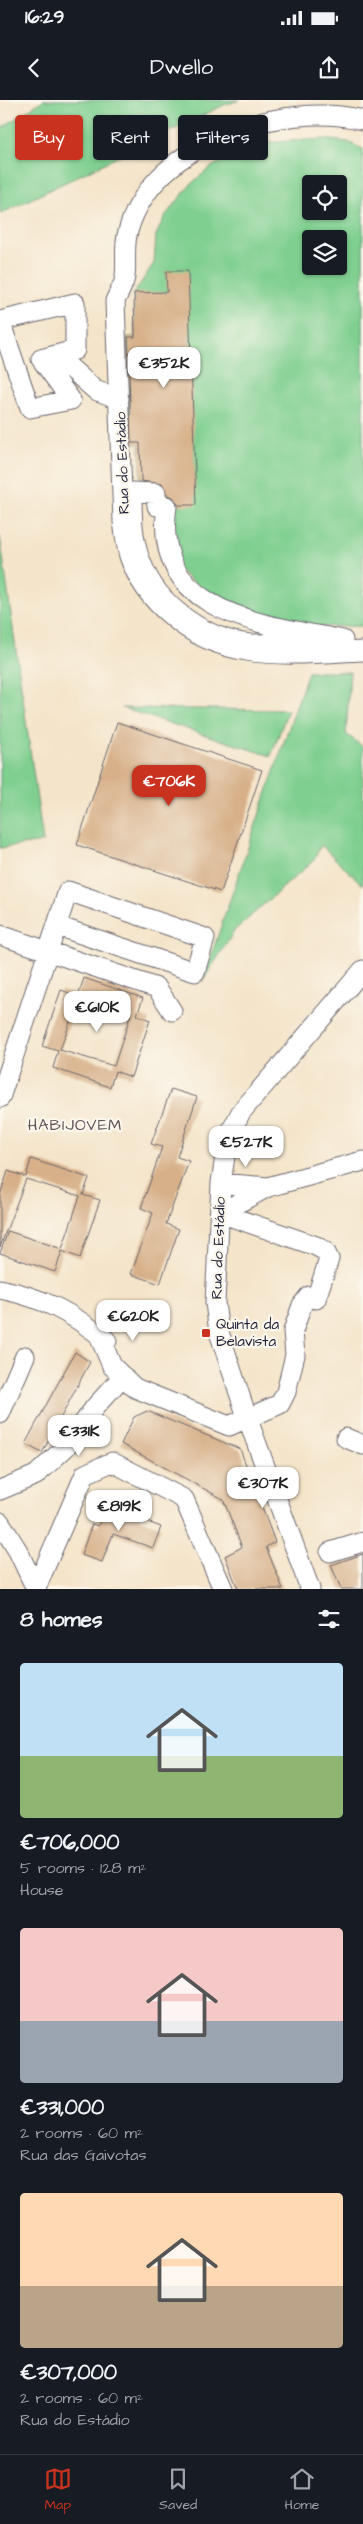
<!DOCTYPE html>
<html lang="en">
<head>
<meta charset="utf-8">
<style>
  body { margin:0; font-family:"Architects Daughter",sans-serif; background:#20242c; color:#f1f3f6; height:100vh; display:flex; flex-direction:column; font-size:19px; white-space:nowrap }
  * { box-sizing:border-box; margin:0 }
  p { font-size:16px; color:#9ea1a6 }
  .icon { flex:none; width:28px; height:28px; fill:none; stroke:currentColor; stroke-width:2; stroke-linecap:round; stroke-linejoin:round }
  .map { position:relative; height:1489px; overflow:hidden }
  .drawer { display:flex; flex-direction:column; background:#171b24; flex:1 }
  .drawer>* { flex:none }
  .banner { position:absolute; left:15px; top:15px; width:334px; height:45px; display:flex; gap:10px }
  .buttons { position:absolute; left:302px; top:75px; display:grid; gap:10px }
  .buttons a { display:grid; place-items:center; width:45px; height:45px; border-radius:5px; background:#171b24; box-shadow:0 1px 4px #0004; font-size:25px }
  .price { position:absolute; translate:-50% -42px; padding:0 11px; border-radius:10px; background:#fff; color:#222; font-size:16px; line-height:32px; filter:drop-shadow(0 1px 2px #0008) }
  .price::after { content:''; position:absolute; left:50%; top:30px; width:15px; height:11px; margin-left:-8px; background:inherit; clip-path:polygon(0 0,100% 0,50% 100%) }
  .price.active { background:#c8321e; color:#fff }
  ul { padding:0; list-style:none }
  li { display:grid; align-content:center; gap:10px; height:265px; padding:0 20px }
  li span { display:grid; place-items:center; height:155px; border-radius:5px; color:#555 }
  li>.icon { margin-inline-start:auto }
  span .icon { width:90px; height:90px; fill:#fffc; stroke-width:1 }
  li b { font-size:21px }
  h2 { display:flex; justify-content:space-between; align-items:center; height:60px; padding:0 20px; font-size:21px }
  .pill { padding:0 18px; border-radius:5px; background:#171b24; box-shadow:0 1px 4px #0004; font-size:18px; line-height:45px }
  .pill.active { background:#c8321e; color:#fff }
  .status { display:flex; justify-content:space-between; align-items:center; height:35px; padding:0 25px; background:#171b24; direction:ltr }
  .status svg { height:14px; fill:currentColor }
  header { display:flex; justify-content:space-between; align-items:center; height:65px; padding:0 20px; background:#171b24; font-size:22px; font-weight:600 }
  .tabs { display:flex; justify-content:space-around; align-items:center; height:70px; border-top:1px solid #363941; background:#171b24; font-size:14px; color:#9ea1a6 }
  .tabs a { display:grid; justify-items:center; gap:2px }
  .tabs .active { color:#c8321e }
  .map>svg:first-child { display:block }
  .green { fill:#7fcf90; stroke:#507866; fill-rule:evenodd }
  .building { fill:#d7b089; fill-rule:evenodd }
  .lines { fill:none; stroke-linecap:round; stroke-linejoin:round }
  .minor-casing { stroke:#6c666d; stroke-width:21 }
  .minor { stroke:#fff; stroke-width:19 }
  .poi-dot { fill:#c8321e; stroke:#fbf7ec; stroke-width:2 }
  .labels { text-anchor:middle; stroke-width:4.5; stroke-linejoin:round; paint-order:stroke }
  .street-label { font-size:15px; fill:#22223b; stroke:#fbf7ec }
  .poi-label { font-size:15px; fill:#22223b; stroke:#fbf7ec; text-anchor:start }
  .neighbourhood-label { font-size:16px; letter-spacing:1px; fill:#615456; stroke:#fbf7ec }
</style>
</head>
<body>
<div class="status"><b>16:29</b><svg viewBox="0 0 49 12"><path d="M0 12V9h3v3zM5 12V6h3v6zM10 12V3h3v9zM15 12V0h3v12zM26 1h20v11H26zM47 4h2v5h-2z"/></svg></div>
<header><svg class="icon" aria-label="back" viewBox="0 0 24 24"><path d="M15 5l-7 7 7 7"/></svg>Dwello<svg class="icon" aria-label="share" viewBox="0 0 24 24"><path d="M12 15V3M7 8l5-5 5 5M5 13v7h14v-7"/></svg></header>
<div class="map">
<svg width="363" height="1489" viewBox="0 0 363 1489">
  <rect width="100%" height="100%" fill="#fbf7ec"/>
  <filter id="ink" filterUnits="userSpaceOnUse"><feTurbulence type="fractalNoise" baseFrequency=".02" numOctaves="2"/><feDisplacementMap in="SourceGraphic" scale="10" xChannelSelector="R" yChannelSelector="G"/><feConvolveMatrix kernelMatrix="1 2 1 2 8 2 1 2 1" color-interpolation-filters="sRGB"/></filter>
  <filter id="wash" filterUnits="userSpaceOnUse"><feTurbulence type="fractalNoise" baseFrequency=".0096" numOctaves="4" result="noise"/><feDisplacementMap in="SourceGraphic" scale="20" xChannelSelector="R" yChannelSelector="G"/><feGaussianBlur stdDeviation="1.12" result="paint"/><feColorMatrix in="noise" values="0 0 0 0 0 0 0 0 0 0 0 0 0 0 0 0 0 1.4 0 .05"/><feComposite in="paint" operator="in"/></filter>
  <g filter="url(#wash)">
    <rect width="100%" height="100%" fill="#f4e4c9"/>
    <path class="green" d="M43,0H240L224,5L0,114V29Z
      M323,39L348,42L363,49V526L302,527L217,501L176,468L167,426L141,385L140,343H131L127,237H135L134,193L154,163L156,135L165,116L192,83L211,67L258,43ZM311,84H339V111H311ZM311,139H339V166H311Z
      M0,436L43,742L0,748Z
      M308,572H350L346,634L363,647V785L321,745L314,760L235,830L202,882Z
      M122,608L288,610L271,656Z"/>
    <g id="blocks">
      <path class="building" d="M166,171H188L196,405H178L173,397L167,395L162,384L141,381L140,343H131L128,237H135L134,193L167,192Z
        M117,622L262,670L221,792L77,745Z
        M84,878L143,898L137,915L150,920L131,977L115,971L110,987L53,968L58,951L42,946L61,890L78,896ZM79,897L131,914L114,966L60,950Z
        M171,989L197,997L177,1057L189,1061L166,1124L179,1129L160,1184L131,1174L153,1113L141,1108L162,1047L151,1044Z
        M31,1059L89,1078L83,1095L100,1100L80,1158L62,1151L55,1172L0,1153L8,1131L62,1149L80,1096L26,1079L0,1147V1095L8,1071L26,1077Z
        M75,1252L90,1262L42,1353L25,1344Z
        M147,1311L240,1349L275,1442L266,1447L283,1489H238L225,1456L242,1447L223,1399L121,1344L134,1317Z
        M105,1406L127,1414L129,1409L141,1413L139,1419L161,1427L153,1448L113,1434L102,1462L81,1455L92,1424L98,1426Z
        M363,1454V1489H341L331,1465Z"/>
    </g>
  </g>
  <g filter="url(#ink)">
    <use href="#blocks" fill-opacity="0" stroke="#6c666d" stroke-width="1"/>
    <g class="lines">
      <g class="minor-casing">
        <path id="minor" d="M363,20C282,0 155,42 129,128C123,144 127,160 125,177C124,185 118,194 115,201L123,422C125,433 126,445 129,456C137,479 152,500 170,515C225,565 294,554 363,551
          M56,255L41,259L71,300L30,308L0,221L75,203V250L56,255L95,290L119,299
          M132,392L156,393L157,406H167C151,515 264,524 343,540C327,540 312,539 297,540C281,541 267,545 251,544C206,540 158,506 142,464C132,441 132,417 132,392Z
          M0,835L157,888L172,911
          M0,998L68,791L205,838L195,872L57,826
          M221,1083L268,1087
          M220,1113L268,1087L363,1061
          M0,1189C44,1198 72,1213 107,1241
          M98,1233L112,1266L135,1288L229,1326L280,1304L286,1292L295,1255L293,1231L302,1205L309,1196L316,1199L329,1159L325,1151L316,1146L220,1113
          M0,1314L25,1256
          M346,1338L363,1345
          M0,1390L36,1375L66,1347L95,1307L123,1276
          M0,1422L18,1451L36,1489
          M330,1452L363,1442
          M36,1488L85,1374L112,1362L184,1399L223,1489
          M310,1489L247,1317L219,1232L215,1203L221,1083L228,1037L241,1012L363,870"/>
      </g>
      <use href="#minor" class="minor"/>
    </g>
  </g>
  <rect class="poi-dot" x="201" y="1228" width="10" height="10" rx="2.5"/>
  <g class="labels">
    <g class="street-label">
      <text transform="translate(122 363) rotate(-92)" y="5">Rua do Estádio</text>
      <text transform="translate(218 1148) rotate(-88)" y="5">Rua do Estádio</text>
    </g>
    <g class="poi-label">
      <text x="216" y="1229">Quinta da<tspan x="216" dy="17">Belavista</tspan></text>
    </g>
    <g class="neighbourhood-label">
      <text x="75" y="1030">HABIJOVEM</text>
    </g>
  </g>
</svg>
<div class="buttons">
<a><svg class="icon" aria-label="locate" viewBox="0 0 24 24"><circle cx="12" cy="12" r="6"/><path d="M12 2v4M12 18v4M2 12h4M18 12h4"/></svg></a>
<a><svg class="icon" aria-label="layers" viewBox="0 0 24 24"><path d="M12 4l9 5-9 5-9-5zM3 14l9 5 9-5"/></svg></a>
</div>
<b class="price" style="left:164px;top:289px">€352K</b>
<b class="price active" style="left:169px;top:707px">€706K</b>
<b class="price" style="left:97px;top:933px">€610K</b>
<b class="price" style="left:246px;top:1068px">€527K</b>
<b class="price" style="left:133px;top:1242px">€620K</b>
<b class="price" style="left:79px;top:1357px">€331K</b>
<b class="price" style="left:263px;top:1409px">€307K</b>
<b class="price" style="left:119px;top:1432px">€819K</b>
<div class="banner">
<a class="pill active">Buy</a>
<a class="pill">Rent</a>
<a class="pill">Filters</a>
</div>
</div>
<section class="drawer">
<h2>8 homes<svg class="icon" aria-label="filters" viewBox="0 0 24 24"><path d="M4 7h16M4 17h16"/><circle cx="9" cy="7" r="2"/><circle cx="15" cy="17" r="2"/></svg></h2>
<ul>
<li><span style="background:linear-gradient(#bfe0f5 60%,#8fb573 0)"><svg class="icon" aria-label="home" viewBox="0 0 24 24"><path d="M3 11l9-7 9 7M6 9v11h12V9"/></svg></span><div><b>€706,000</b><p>5 rooms · 128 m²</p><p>House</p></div></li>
<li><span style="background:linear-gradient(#f6c9c9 60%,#9aa5b1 0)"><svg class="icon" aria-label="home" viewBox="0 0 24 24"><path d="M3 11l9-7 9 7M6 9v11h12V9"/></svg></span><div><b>€331,000</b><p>2 rooms · 60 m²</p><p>Rua das Gaivotas</p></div></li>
<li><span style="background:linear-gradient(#ffd9b3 60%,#b9a48a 0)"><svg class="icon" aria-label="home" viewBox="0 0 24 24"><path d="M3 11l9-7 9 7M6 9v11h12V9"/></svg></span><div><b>€307,000</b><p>2 rooms · 60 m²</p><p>Rua do Estádio</p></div></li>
</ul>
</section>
<nav class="tabs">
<a class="active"><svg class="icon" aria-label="map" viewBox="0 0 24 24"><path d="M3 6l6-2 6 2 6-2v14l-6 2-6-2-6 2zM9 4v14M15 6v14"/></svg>Map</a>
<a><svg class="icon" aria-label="saved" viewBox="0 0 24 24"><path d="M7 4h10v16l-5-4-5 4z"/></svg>Saved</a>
<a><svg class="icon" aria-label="home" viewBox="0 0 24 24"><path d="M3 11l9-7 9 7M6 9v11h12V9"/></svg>Home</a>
</nav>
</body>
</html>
